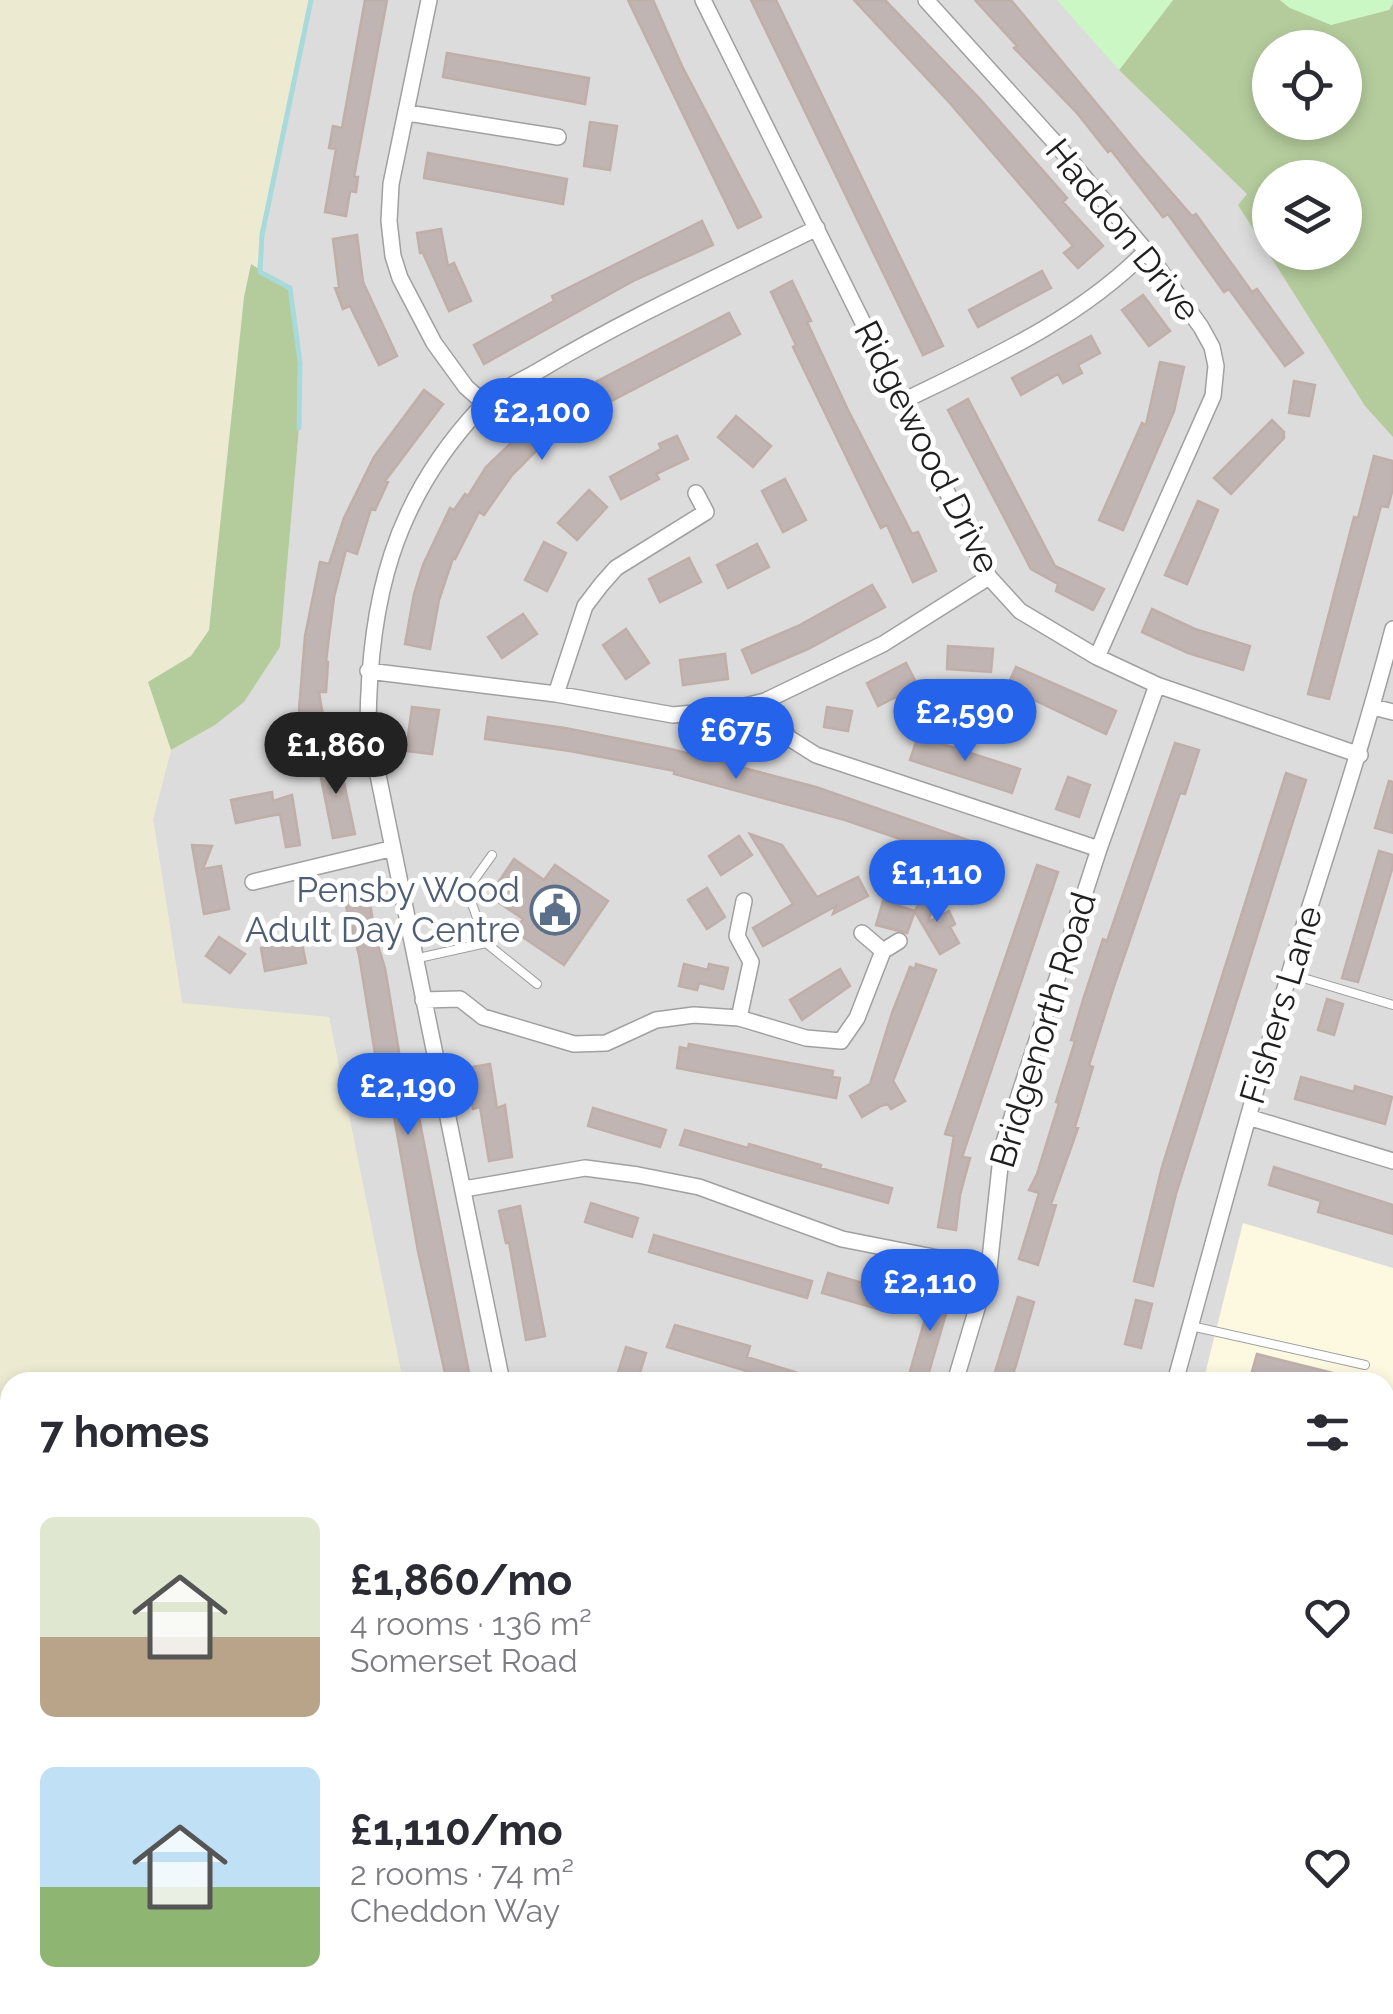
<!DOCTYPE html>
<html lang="en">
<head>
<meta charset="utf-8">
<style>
  body { margin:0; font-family:Raleway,sans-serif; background:#f7f7f7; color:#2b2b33; height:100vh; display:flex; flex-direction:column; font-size:38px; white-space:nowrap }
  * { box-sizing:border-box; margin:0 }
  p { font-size:32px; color:#7c7c81 }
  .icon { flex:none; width:55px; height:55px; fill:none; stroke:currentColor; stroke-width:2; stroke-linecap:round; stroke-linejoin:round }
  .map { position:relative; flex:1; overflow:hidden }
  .drawer { position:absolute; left:0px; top:1372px; width:1395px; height:642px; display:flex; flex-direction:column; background:#fff; border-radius:30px 30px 0 0; box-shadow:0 5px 15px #0003 }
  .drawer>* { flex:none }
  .buttons { position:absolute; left:1252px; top:30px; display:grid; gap:20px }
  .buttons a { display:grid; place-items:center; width:110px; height:110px; border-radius:50%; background:#fff; box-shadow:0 5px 15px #0003; font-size:50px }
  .price { position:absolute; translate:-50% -85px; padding:0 22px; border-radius:35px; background:#2563eb; color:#fff; font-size:32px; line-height:65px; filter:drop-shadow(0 2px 5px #0008) }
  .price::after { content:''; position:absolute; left:50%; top:60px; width:30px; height:22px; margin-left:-15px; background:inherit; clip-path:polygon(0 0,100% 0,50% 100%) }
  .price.selected { background:#222; color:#fff }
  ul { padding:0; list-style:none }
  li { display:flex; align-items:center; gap:30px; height:250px; padding:0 40px }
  li span { display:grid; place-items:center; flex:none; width:280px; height:200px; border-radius:15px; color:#555 }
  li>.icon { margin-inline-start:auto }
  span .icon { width:120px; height:120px; fill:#fffc; stroke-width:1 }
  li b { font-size:42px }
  h2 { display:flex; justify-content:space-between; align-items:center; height:120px; padding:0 40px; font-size:42px }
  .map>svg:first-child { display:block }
  .residential { fill:#dddcdc; fill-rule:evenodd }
  .education { fill:#fdf8e0 }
  .farmland { fill:#edead2 }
  .forest { fill:#b4cc9c; fill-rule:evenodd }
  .park { fill:#cbf7c5 }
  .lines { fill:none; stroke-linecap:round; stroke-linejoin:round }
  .stream { stroke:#a8d9db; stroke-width:5 }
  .building { fill:#c0b5b2; stroke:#c0aea9; stroke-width:2.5 }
  .service-casing { stroke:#a0a0a0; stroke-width:10 }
  .minor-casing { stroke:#a0a0a0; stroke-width:18 }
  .tertiary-casing { stroke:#a0a0a0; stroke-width:22 }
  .service { stroke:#fff; stroke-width:8 }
  .minor { stroke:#fff; stroke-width:15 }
  .tertiary { stroke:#fff; stroke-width:20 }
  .labels { text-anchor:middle; stroke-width:10; stroke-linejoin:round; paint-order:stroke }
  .street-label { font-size:35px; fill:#1f1f1f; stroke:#fff }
  .service-label { font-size:35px; fill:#4e5e75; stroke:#fff; text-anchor:end }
</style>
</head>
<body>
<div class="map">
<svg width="1393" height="2014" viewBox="0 0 1393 2014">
  <rect width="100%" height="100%" fill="#efeae6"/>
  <path class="residential" d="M311,0H1393V1897L1385,1895V1382H403L329,1018L182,1004L153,819L171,750L215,725L280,647L299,428L257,265ZM1270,48H1345V122H1270ZM1270,178H1345V252H1270Z"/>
  <path class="education" d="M1243,1223L1393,1268V1652L1385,1650V1382H1203Z
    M1385,1951L1393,1953V2014H357V2005H1385Z"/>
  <path class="farmland" d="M0,0H311L257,265L250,264L244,297L209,631L191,656L148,682L171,750L153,819L182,1003L329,1017L403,1382H10V1915L0,1918Z
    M10,1992V2005H357V2014H1Z"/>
  <path class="forest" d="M1173,0H1280L1290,8L1389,10L1393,4V437L1365,406L1238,205L1247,194L1119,70ZM1270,48H1345V122H1270ZM1270,178H1345V252H1270Z
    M251,264L290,288L300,363L299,428L280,647L244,702L215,725L171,750L148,682L191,656L209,630L244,297Z"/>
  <path class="park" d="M1057,0H1173L1119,70Z
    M1280,0H1393L1389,10L1331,25L1290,8Z"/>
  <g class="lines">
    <path class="stream" d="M299,428L300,363L290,288L260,272L262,235L311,0"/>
  </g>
  <path class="building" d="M365,0H387L354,177H358L356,192L350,191L346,216L325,212L336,149L329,148L333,126L342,128Z
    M628,0H653L682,66L761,217L738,228Z
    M751,0H776L943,346L923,355Z
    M854,0H885L980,99L1067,198L1063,202L1103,246L1078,268L1064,253L1073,246L948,101Z
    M975,0H1011L1139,155L1192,216L1196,214L1252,292L1257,289L1303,353L1285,366L1229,289L1224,292L1168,214L1163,217L1111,150L1108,152L1077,113L1014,48L1017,46Z
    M447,53L589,78L585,104L443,77Z
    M590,122L617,126L610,170L584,166Z
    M428,153L567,179L563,204L424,178Z
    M702,221L713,245L635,280L484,364L474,345L554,301L552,296Z
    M441,229L448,266L454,263L471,301L449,311L423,253H420L417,233Z
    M357,235L363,282L397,356L379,365L350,306L343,309L335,288L339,287L333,239Z
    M1042,271L1051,288L978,327L969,310Z
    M792,281L811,321L807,322L848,410L912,534L918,532L936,571L913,582L887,525L881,528L874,514L793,347L796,345L771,292Z
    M1143,295L1170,331L1149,346L1122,310Z
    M729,313L740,334L577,419L579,423L540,447L512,475L484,515L479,512L455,559L453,558L439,600L430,649L405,644L414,594L423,565L450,508L454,510L465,494L468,496L486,467L530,425L532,427L583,395L580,390Z
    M1091,336L1100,353L1078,365L1082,373L1063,383L1058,374L1021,395L1012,378Z
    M1160,362L1184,367L1174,411L1123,530L1099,520L1142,423L1146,425Z
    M1294,381L1315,385L1309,416L1289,413Z
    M424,390L443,404L385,481L388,482L375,510L371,509L357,554L346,550L334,597L326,661L328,662L326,692H319L327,740L305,744L299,710L305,636L320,562L329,564L344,518L374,457Z
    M968,399L1055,566L1104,589L1093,610L1056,591L1058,584L1031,569L948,410Z
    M736,416L771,446L753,467L718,437Z
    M1272,420L1284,432V438L1231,494L1214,478Z
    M677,436L688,459L656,474L659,479L621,499L610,477L661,449L659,444Z
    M1374,456L1393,461V488L1388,507L1381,506L1329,699L1308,694L1354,517L1358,518Z
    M785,479L806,520L783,532L762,491Z
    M589,490L607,507L577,540L558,523Z
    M1198,501L1218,510L1187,584L1165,575Z
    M544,542L566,553L547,591L525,580Z
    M757,544L769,567L728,588L717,565Z
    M689,558L701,582L660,602L649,579Z
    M872,585L885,607L808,649L752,673L742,650L798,626Z
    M1152,609L1195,629L1250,646L1243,670L1188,653L1142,632Z
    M523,614L537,634L502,658L488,637Z
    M626,629L649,663L626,679L603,645Z
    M948,646L993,649L991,672L947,669Z
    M725,654L728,679L683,685L680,660Z
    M906,663L918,686L878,706L867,683Z
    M1016,667L1116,711L1106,734L1007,687Z
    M412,707L439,710L432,754L406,751Z
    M827,707L852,711L848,731L824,727Z
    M488,717L565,728L671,749L816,787L985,846L978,866L845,820L674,774L675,771L570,751L485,739Z
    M918,736L1020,769L1012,793L910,760Z
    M1175,743L1199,750L1185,794L1180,793L1113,989L1089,1065L1093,1067L1075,1127L1078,1128L1051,1204L1056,1205L1038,1265L1019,1259L1039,1193L1029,1190L1037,1174L1059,1103L1056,1102L1075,1041L1071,1040L1084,997L1103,939L1107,941Z
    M338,755L355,834L333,838L317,758Z
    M1286,773L1306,780L1176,1194L1153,1286L1134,1281L1162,1167Z
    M1068,777L1090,785L1079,817L1056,809Z
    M1389,781L1393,782V833L1375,828Z
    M272,792L273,801L292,795L300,845L286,847L280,814L236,823L231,800Z
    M750,834L782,845L817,897L858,877L868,896L833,914L836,906L763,946L753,928L793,904Z
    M739,836L752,855L721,875L709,856Z
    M192,845L212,846L203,869L221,866L229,909L204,914Z
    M1379,851L1393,855V866L1358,982L1342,978Z
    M514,859L544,880L555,865L608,901L564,965L515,932L523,919L489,896Z
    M1037,865L1058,872L962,1157L970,1158L960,1195L956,1230L938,1227L954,1136L945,1134Z
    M367,883L375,936L385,968L405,1088L413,1087L470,1378L447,1382L418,1251L387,1077L379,1078L359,955L347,911L343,886Z
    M707,888L725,917L707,929L688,900Z
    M922,893L936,898L928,922L949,911L955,924L950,927L959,943L940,954L915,912Z
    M883,901L915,911L907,933L876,925Z
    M219,937L245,954L230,973L206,956Z
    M301,939L306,963L265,971L261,948Z
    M684,964L708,970L709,964L728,968L723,989L699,983L697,990L679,986Z
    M916,964L936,970L893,1081L905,1101L891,1109L888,1104L881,1106L862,1117L850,1096L870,1084L892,1013L910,967L915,969Z
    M840,969L850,986L802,1020L790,1000Z
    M1327,999L1343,1004L1334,1035L1318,1030Z
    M689,1044L833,1071L832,1077L840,1078L836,1098L677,1068L680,1047L688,1049Z
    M490,1064L497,1108L505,1105L512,1157L489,1161L480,1107L473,1109L466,1068Z
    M1301,1077L1354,1092L1355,1086L1392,1097L1385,1124L1295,1099Z
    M593,1108L666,1130L660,1147L588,1126Z
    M685,1130L748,1148L749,1144L821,1165L820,1168L892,1188L888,1203L680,1145Z
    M1274,1167L1393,1205V1234L1318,1212L1321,1201L1269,1185Z
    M591,1203L638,1218L632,1237L585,1222Z
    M520,1206L545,1336L526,1340L509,1242L506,1243L499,1211Z
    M654,1235L812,1281L807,1298L649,1252Z
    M828,1273L887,1290L881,1310L822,1293Z
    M935,1284L953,1290L926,1382H907Z
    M1018,1297L1034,1302L1016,1365L1010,1382H992Z
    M1136,1300L1152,1304L1141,1348L1125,1344Z
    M675,1325L750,1346L747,1357L817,1379V1382H763L748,1378L750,1372L667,1347Z
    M626,1347L646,1353L637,1382L616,1379Z
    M1257,1354L1349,1377V1382H1249Z"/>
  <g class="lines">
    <g class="service-casing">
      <path id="service" d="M486,943L467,890L492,855
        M414,959L486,943L537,984
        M1290,974L1393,1005
        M1191,1326L1365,1365
        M1385,1558L1393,1560
        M1385,2003L1393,2006
        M1270,2005L1271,2014
        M833,2014L836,2005"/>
    </g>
    <g class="minor-casing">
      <path id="minor" d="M429,0L391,184L389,221L393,256L400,278L434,343L466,387L484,403
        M703,0L989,577L1020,611L1097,657L1157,685L1360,755
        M926,0L1058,146L1146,251L1201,327L1212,347L1216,366L1213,396L1097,657
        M408,113L558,137
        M903,401C989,359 1078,320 1146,251
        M368,671L556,694L673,715L733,709L765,701L883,644L989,577
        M556,694L585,606L601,585L616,568L706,512L696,493
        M765,701L789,738L816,755L1099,849
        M1373,707L1393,712
        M253,882L390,849
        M862,933L883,951L899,941
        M423,1000L460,999L483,1017L574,1044L606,1043L656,1020L694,1015L739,1018L806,1038L841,1041L857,1018L883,951
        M739,1018L751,962L737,936L744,901
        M1248,1117L1393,1161
        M464,1189L585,1168L638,1175L699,1187L842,1239L989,1268
        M502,1382L368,726C369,600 393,500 482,406C496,391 522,381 540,370C629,317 724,274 817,228
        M955,1382L989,1268L1002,1148L1099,849L1157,685
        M1175,1382C1216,1233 1256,1083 1301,935C1333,833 1366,733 1393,629
        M1385,1745L1393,1742"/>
    </g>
    <g class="tertiary-casing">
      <path id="tertiary" d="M1385,1921L1393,1922
        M0,1952L10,1950"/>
    </g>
    <use href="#service" class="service"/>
    <use href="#minor" class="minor"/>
    <use href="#tertiary" class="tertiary"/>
  </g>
  <defs>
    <g id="civic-ring" transform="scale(2.5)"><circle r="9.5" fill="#fff" stroke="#5c6f8a" stroke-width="1.5"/><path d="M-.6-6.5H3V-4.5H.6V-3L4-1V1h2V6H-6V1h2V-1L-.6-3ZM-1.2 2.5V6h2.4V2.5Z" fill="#5c6f8a"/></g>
  </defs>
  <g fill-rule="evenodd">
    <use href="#civic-ring" x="555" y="910"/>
  </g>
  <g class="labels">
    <g class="street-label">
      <text transform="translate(1123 230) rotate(51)" y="12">Haddon Drive</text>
      <text transform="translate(927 447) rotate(63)" y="12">Ridgewood Drive</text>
      <text transform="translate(1281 1005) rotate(-73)" y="12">Fishers Lane</text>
      <text transform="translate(1043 1030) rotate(-73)" y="12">Bridgenorth Road</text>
    </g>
    <g class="service-label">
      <text x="520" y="902">Pensby Wood<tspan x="520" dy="40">Adult Day Centre</tspan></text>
    </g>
  </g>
</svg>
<div class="buttons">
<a><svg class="icon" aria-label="locate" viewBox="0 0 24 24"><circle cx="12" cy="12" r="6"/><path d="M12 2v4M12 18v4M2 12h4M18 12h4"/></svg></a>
<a><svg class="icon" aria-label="layers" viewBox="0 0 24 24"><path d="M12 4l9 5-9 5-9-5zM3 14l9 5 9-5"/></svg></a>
</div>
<b class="price" style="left:542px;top:463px">£2,100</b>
<b class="price" style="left:965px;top:764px">£2,590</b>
<b class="price" style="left:736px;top:782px">£675</b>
<b class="price selected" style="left:336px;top:797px">£1,860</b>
<b class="price" style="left:937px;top:925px">£1,110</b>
<b class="price" style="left:408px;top:1138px">£2,190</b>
<b class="price" style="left:930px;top:1334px">£2,110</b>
<section class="drawer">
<h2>7 homes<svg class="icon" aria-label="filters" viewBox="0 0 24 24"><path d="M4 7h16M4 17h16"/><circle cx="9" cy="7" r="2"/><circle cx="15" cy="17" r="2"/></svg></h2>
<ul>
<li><span style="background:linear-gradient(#dfe7d0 60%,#b9a48a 0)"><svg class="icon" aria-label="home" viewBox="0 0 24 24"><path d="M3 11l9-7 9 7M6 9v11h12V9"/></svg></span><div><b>£1,860/mo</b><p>4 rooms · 136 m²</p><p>Somerset Road</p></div><svg class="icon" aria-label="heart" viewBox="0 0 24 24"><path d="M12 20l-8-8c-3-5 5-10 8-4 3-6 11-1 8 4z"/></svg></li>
<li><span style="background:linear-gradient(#bfe0f5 60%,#8fb573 0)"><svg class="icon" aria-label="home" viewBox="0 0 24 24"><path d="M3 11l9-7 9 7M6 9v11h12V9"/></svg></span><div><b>£1,110/mo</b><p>2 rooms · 74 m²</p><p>Cheddon Way</p></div><svg class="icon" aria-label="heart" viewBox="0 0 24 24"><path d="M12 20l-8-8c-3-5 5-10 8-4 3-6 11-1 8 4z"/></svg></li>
</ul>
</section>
</div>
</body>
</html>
